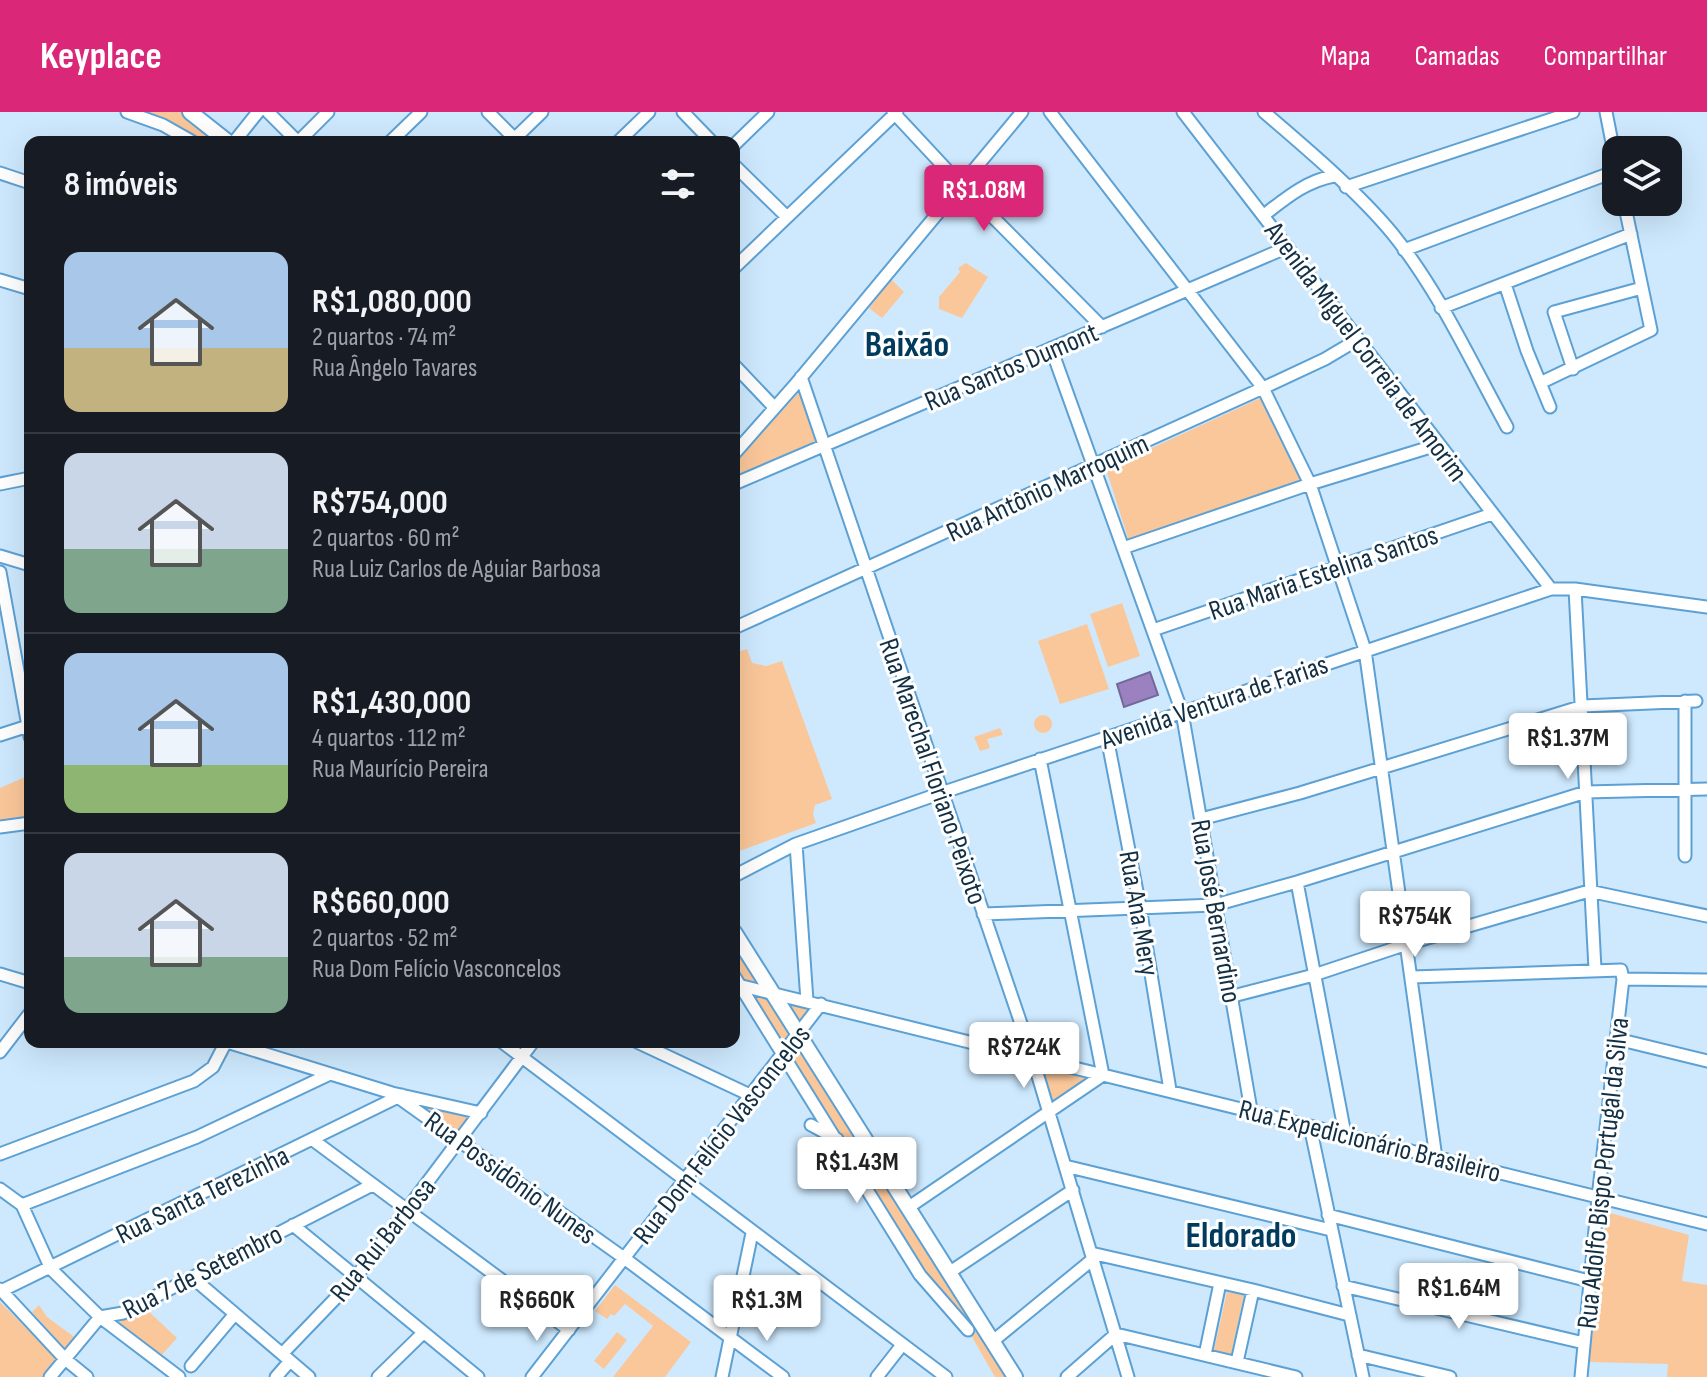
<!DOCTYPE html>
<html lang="pt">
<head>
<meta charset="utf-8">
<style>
  body { margin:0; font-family:"Sofia Sans Condensed",sans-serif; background:#242831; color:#f1f3f6; height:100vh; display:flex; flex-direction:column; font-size:30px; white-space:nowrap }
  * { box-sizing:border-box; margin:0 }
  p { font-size:26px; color:#9ea1a6 }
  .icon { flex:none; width:44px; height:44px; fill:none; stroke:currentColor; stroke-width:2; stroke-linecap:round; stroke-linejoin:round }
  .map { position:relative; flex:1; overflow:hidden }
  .details { position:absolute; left:24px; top:24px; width:716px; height:912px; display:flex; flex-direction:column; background:#171b24; border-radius:16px; box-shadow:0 8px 32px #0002 }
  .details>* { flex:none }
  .buttons { position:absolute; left:1602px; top:24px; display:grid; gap:16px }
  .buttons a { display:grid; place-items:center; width:80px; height:80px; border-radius:16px; background:#171b24; box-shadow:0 8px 32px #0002; font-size:40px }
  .price { position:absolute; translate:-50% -68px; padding:0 18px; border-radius:8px; background:#fff; color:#222; font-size:26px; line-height:52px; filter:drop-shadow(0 2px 4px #0008) }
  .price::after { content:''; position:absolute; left:50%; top:48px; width:24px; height:18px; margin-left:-12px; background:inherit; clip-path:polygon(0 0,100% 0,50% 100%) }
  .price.current { background:#db2777; color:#fff }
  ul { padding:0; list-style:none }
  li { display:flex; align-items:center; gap:24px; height:200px; padding:0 40px }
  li+li { border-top:2px solid #363941 }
  li span { display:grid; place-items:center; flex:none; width:224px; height:160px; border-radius:16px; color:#555 }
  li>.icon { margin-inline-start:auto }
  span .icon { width:96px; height:96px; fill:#fffc; stroke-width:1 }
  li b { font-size:34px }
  h2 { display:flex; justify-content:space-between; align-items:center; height:96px; padding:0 40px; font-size:34px }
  header { display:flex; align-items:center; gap:48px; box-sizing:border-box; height:112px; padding:0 40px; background:#db2777; color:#fff }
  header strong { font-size:38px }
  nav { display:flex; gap:44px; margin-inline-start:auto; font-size:28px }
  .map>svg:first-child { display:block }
  .green { fill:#fac79a }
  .water { fill:#9b81c0; stroke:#72689b; stroke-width:2 }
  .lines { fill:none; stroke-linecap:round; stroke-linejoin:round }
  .minor-casing { stroke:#5da1d4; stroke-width:15 }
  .major-casing { stroke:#5da1d4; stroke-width:18 }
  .minor { stroke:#fff; stroke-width:11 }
  .major { stroke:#fff; stroke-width:14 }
  .labels { text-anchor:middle; stroke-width:6; stroke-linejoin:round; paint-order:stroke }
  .street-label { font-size:28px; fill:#122f44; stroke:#fff }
  .district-label { font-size:36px; font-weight:bold; fill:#003b5e; stroke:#fff }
</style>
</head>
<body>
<header>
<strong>Keyplace</strong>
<nav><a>Mapa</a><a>Camadas</a><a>Compartilhar</a></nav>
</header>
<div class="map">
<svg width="1707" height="1265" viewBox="0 0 1707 1265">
  <rect width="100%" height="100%" fill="#cee9fe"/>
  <path class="green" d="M127,0H190L228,30H193Z
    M966,151L988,165L962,206L939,197V185L960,160L958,156Z
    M891,167L904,180L882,206L869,196Z
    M800,279L819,329L738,364L734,360V351Z
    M1265,284L1303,369L1129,429L1106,357Z
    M1122,491L1140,544L1108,555L1090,502Z
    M1087,512L1109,577L1060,592L1038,529Z
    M747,537L752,551L766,554L782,549L832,687L815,693L813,702L816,711L734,741V541Z
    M1034 612a9 9 0 1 1 18 0a9 9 0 1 1-18 0Z
    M1000,616L1003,623L987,627L990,636L980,639L974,625Z
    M30,663V708L0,712V676Z
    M734,820L772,880L821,892L799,921L1015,1265H995L968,1218L920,1163L734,864Z
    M1040,950L1096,963L1054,995Z
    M402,983L481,1001L460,1028Z
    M1607,1100L1689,1123L1682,1169L1707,1173V1265H1667L1668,1252L1589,1250Z
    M615,1173L691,1230L665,1265H613L653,1214L625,1192L614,1204L611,1202L607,1207L595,1199Z
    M1227,1180L1244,1183L1231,1243L1214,1238Z
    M0,1190L58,1248L43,1265H0Z
    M39,1193L47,1205L77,1227L67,1240L32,1200Z
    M146,1197L177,1226L160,1245L118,1211Z
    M617,1220L627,1228L604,1257L594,1249Z"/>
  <path class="water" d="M1150,560L1158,583L1124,595L1117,572Z"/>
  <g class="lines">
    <g class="minor-casing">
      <path id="minor" d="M127,0L163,13L193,30
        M268,0L298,30L328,0
        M488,0L518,30
        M683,0L712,30
        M893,0L961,73L1102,215
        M1050,0L1263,276L1310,372L1365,538L1436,1046
        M1183,0L1551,477
        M1264,0C1306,36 1357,79 1392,121C1439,179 1471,250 1507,315
        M1606,0L1616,51
        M234,30L258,0
        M390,30L421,0
        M511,30L542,0
        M618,30L649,0
        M734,33L768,0
        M734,53L787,105
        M0,61L30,71
        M1346,75L1573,0
        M1264,103C1286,86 1306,69 1334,64
        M1404,138L1616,59
        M734,156L897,0
        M0,168L30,177
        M1505,172L1527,239L1550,295
        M1441,196L1631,122
        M1051,236L1182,600L1251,998
        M734,253L774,295
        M1573,257L1554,200L1642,176
        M801,265L1032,944L1128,1265
        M1540,271L1651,218L1624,90
        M734,342L794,274L1022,0
        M0,372L30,366
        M734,372L1288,135
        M1123,436L1310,372L1437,333
        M0,444L30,453
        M0,460L30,625
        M1575,477L1595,857
        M734,516L1263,276L1325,247L1357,228
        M1153,518L1492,402
        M1685,589V744
        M0,623L28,614
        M1107,625L1140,795L1170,978
        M1201,707L1300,681L1583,594L1696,589
        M0,715L30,711
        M796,732L807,889
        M734,764L796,732L941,681L1551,477H1575L1707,495
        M1297,770L1345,1022
        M983,802L1215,793L1297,770L1586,680L1707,677
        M0,862L30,871
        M734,864L920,1163L968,1218
        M1412,865L1621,858L1623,867L1598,1086L1581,1265
        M1623,867L1707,868
        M734,872L1707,1112
        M1233,884L1314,863L1407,832L1589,779L1707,804
        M1617,927L1707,949
        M227,930L392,981L481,1001
        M502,930L946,1265
        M637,930L750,983
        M0,940L30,901
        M392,981L624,1146L783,1265
        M811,1013L837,1027
        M1310,1014L1363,1265
        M313,1028L569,1218
        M0,1042L194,969L213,955L226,930
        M1065,1054L1331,1118
        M0,1077L22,1093L51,1157L100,1205L179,1265
        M22,1093L197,1025L330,962
        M909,1095L1103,963L1040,647
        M1328,1103L1589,1169
        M293,1113L478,1265
        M1091,1141L1253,1178L1349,1203
        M950,1160L1073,1078
        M193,1166L309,1265
        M1343,1174L1584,1231
        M0,1177L65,1247L87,1265
        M1,1179L402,983
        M993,1229L1093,1147
        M282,1242L356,1165L533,930
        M1205,1243L1220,1171
        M1358,1243L1450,1265
        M1237,1250L1253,1178
        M191,1254L234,1203
        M50,1265L100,1205L123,1201L372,1073
        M276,1265L290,1249
        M378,1265L423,1221
        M532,1265L821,892
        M722,1265L752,1121
        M877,1265L902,1233
        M1067,1265L1116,1222L1296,1265"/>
    </g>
    <g class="major-casing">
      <path id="major" d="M190,0L228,30
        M734,820L1015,1265"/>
    </g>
    <use href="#minor" class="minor"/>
    <use href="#major" class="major"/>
  </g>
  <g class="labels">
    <g class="street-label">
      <text transform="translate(1367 239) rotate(53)" y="10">Avenida Miguel Correia de Amorim</text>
      <text transform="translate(1011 254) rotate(-23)" y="10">Rua Santos Dumont</text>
      <text transform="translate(1047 375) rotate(-25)" y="10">Rua Antônio Marroquim</text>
      <text transform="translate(1323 460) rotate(-19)" y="10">Rua Maria Estelina Santos</text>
      <text transform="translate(1214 589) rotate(-19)" y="10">Avenida Ventura de Farias</text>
      <text transform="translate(934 659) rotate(71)" y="10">Rua Marechal Floriano Peixoto</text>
      <text transform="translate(1217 799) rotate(80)" y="10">Rua José Bernardino</text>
      <text transform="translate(1140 801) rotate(80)" y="10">Rua Ana Mery</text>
      <text transform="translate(721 1022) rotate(-52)" y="10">Rua Dom Felício Vasconcelos</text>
      <text transform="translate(1370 1028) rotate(14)" y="10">Rua Expedicionário Brasileiro</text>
      <text transform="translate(1602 1061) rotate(-84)" y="10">Rua Adolfo Bispo Portugal da Silva</text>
      <text transform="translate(511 1065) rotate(36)" y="10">Rua Possidônio Nunes</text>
      <text transform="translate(202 1082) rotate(-26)" y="10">Rua Santa Terezinha</text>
      <text transform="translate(382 1127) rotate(-51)" y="10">Rua Rui Barbosa</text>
      <text transform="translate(202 1159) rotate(-27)" y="10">Rua 7 de Setembro</text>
    </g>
    <g class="district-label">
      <text x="907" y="244">Baixão</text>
      <text x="1241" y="1135">Eldorado</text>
    </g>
  </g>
</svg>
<div class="buttons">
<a><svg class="icon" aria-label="layers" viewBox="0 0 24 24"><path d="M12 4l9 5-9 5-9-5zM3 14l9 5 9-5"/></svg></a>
</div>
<b class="price current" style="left:984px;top:121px">R$1.08M</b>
<b class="price" style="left:1568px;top:669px">R$1.37M</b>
<b class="price" style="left:1415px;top:847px">R$754K</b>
<b class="price" style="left:1024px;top:978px">R$724K</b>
<b class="price" style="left:857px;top:1093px">R$1.43M</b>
<b class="price" style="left:1459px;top:1219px">R$1.64M</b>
<b class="price" style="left:537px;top:1231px">R$660K</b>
<b class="price" style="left:767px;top:1231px">R$1.3M</b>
<section class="details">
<h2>8 imóveis<svg class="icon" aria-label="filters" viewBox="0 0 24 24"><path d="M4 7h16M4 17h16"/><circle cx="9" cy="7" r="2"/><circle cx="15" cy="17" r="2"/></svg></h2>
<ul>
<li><span style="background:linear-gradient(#a9c7e8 60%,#c2b280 0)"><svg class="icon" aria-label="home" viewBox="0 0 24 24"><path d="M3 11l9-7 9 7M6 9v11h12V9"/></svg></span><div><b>R$1,080,000</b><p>2 quartos · 74 m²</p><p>Rua Ângelo Tavares</p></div></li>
<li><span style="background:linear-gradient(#c9d6e8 60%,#7fa58c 0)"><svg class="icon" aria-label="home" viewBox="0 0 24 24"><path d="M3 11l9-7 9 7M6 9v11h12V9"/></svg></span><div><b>R$754,000</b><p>2 quartos · 60 m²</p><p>Rua Luiz Carlos de Aguiar Barbosa</p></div></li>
<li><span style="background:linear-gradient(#a9c7e8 70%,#8fb573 0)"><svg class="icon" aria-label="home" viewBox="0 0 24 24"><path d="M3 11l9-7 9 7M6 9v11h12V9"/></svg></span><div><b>R$1,430,000</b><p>4 quartos · 112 m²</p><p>Rua Maurício Pereira</p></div></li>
<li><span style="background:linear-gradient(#c9d6e8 65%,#7fa58c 0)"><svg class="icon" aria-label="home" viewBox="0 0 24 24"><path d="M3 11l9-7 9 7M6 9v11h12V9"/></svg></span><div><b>R$660,000</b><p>2 quartos · 52 m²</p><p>Rua Dom Felício Vasconcelos</p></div></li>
</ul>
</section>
</div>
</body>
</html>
